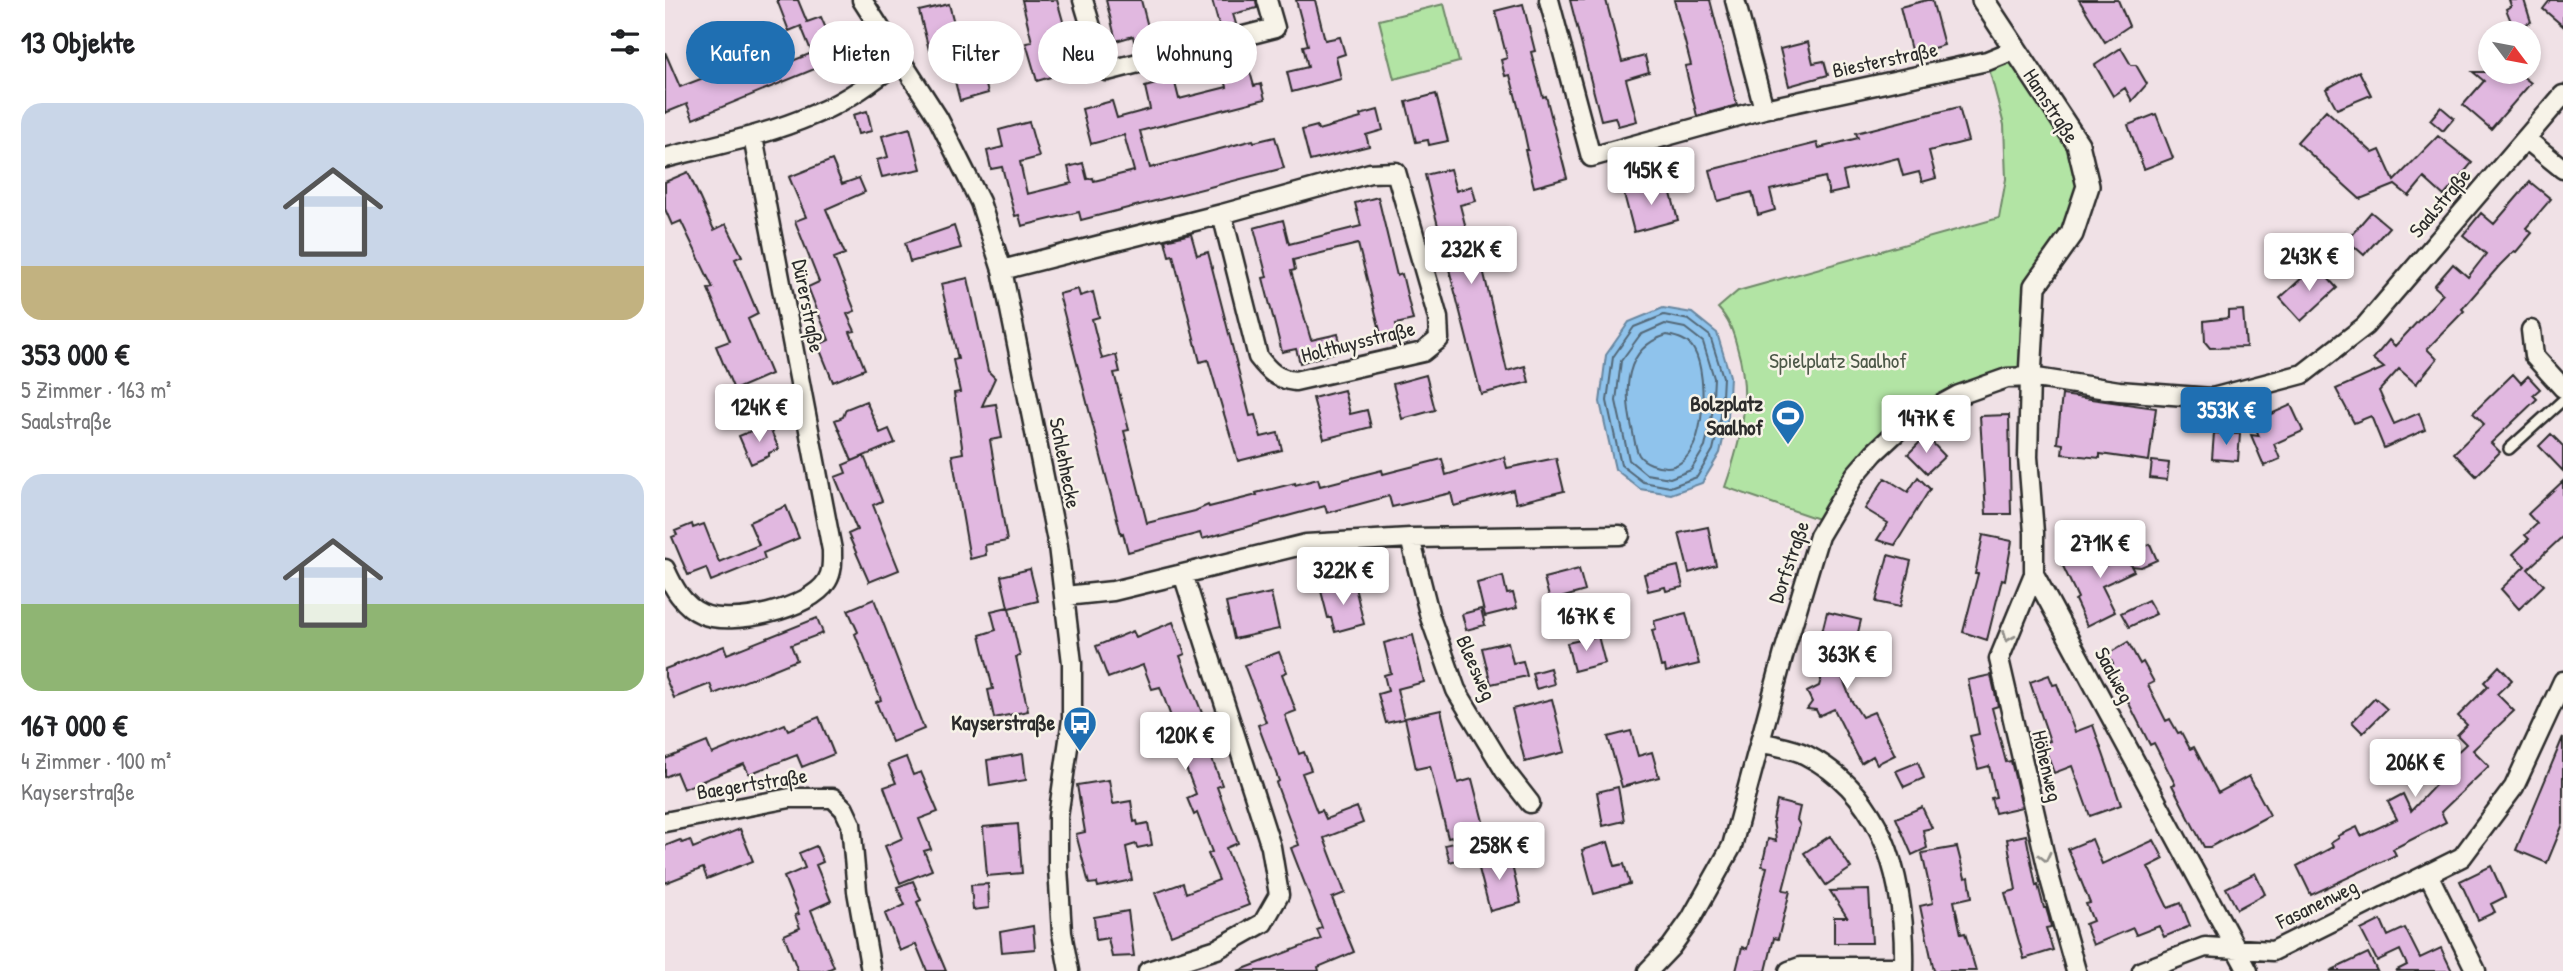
<!DOCTYPE html>
<html lang="de">
<head>
<meta charset="utf-8">
<style>
  body { margin:0; font-family:"Patrick Hand",sans-serif; background:#f6f6f6; color:#202124; height:100vh; display:flex; flex-direction:column; font-size:26px; white-space:nowrap }
  * { box-sizing:border-box; margin:0 }
  p { font-size:23px; color:#757577 }
  .icon { flex:none; width:38px; height:38px; fill:none; stroke:currentColor; stroke-width:2; stroke-linecap:round; stroke-linejoin:round }
  .map { position:relative; flex:1; overflow:hidden }
  .drawer { display:flex; flex-direction:column; background:#fff; width:665px }
  .drawer>* { flex:none }
  .top-card { position:absolute; left:21px; top:21px; width:665px; height:63px; display:flex; gap:14px }
  .needle { width:46px; rotate:122deg }
  .tools { position:absolute; left:1813px; top:21px; display:grid; gap:14px }
  .tools a { display:grid; place-items:center; width:63px; height:63px; border-radius:50%; background:#fff; box-shadow:0 4px 10px #0003; font-size:35px }
  .price { position:absolute; translate:-50% -60px; padding:0 16px; border-radius:7px; background:#fff; color:#222; font-size:23px; line-height:46px; filter:drop-shadow(0 2px 4px #0008) }
  .price::after { content:''; position:absolute; left:50%; top:42px; width:21px; height:16px; margin-left:-10px; background:inherit; clip-path:polygon(0 0,100% 0,50% 100%) }
  .price.selected { background:#1f6fb2; color:#fff }
  ul { padding:0; list-style:none }
  li { display:grid; align-content:center; gap:14px; height:371px; padding:0 21px }
  li span { display:grid; place-items:center; height:217px; border-radius:21px; color:#555 }
  li>.icon { margin-inline-start:auto }
  span .icon { width:126px; height:126px; fill:#fffc; stroke-width:1 }
  li b { font-size:30px }
  h2 { display:flex; justify-content:space-between; align-items:center; height:84px; padding:0 21px; font-size:30px }
  .tag { padding:0 24px; border-radius:32px; background:#fff; box-shadow:0 4px 10px #0003; font-size:24px; line-height:63px }
  .tag.selected { background:#1f6fb2; color:#fff }
  main { display:flex; flex:1; min-height:0 }
  .map>svg:first-child { display:block }
  .green { fill:#b2e4a4; stroke:#6e8868; stroke-width:2 }
  .water { fill:#8fc3ec; stroke:#67869f; stroke-width:2 }
  .lines { fill:none; stroke-linecap:round; stroke-linejoin:round }
  .shore { stroke:#536878; stroke-width:2 }
  .building { fill:#e1b8e0; stroke:#2b2b2b; stroke-width:2 }
  .service-casing { stroke:#2b2b2b; stroke-width:14 }
  .minor-casing { stroke:#2b2b2b; stroke-width:23 }
  .tertiary-casing { stroke:#2b2b2b; stroke-width:26 }
  .service { stroke:#f7f3e8; stroke-width:9 }
  .minor { stroke:#f7f3e8; stroke-width:18 }
  .tertiary { stroke:#f7f3e8; stroke-width:21 }
  .oneway { stroke:#918f8a }
  .labels { text-anchor:middle; stroke-width:5; stroke-linejoin:round; paint-order:stroke }
  .street-label { font-size:21px; fill:#2b2b2b; stroke:#f7f3e8 }
  .park-label { font-size:21px; fill:#4d5949; stroke:#f7f3e8 }
  .poi-label { font-size:21px; font-weight:bold; fill:#2b2b2b; stroke:#f7f3e8; text-anchor:end }
</style>
</head>
<body>
<main>
<section class="drawer">
<h2>13 Objekte<svg class="icon" aria-label="filters" viewBox="0 0 24 24"><path d="M4 7h16M4 17h16"/><circle cx="9" cy="7" r="2"/><circle cx="15" cy="17" r="2"/></svg></h2>
<ul>
<li><span style="background:linear-gradient(#c9d6e8 75%,#c2b280 0)"><svg class="icon" aria-label="home" viewBox="0 0 24 24"><path d="M3 11l9-7 9 7M6 9v11h12V9"/></svg></span><div><b>353 000 €</b><p>5 Zimmer · 163 m²</p><p>Saalstraße</p></div></li>
<li><span style="background:linear-gradient(#c9d6e8 60%,#8fb573 0)"><svg class="icon" aria-label="home" viewBox="0 0 24 24"><path d="M3 11l9-7 9 7M6 9v11h12V9"/></svg></span><div><b>167 000 €</b><p>4 Zimmer · 100 m²</p><p>Kayserstraße</p></div></li>
</ul>
</section>
<div class="map">
<svg width="1898" height="971" viewBox="0 0 1898 971">
  <rect width="100%" height="100%" fill="#f0e1e6"/>
  <filter id="ink" filterUnits="userSpaceOnUse"><feTurbulence type="fractalNoise" baseFrequency=".0143" numOctaves="2"/><feDisplacementMap in="SourceGraphic" scale="14" xChannelSelector="R" yChannelSelector="G"/><feConvolveMatrix kernelMatrix="1 2 1 2 8 2 1 2 1" color-interpolation-filters="sRGB"/></filter>
  <g filter="url(#ink)">
    <path class="green" d="M779,4L794,62L729,79L714,20Z
      M1349,50L1413,144L1423,186L1370,286L1365,377L1239,425L1162,522L1060,487C1077,438 1087,398 1072,347C1068,331 1064,320 1053,308L1073,291L1334,218L1341,179L1339,125L1322,61Z"/>
    <path class="water" d="M998,308L1027,313L1052,333L1065,376L1063,417L1055,453L1037,483L1006,494L975,489L950,469L935,402L941,355L964,322Z"/>
    <g class="lines">
      <path class="shore" d="M999,315L1024,320L1045,336L1058,377L1056,416L1048,450L1032,477L1005,487L978,482L956,465L942,401L948,357L969,327Z
        M1000,324L1020,328L1038,342L1049,378L1047,415L1040,447L1026,470L1005,478L981,474L964,460L951,401L956,361L975,335Z
        M1002,335C1012,337 1024,340 1029,350C1044,376 1042,466 1002,467C993,467 979,463 974,455C970,448 969,436 967,428C959,391 958,348 1002,335Z"/>
    </g>
    <path class="building" d="M112,0H133L142,22L156,17L174,59L28,119L22,104L0,113V52L15,87L114,49L120,64L147,53L136,26L124,31Z
      M357,0H392L401,32L406,31L416,68L372,81L361,43L367,42Z
      M441,0H476L488,46L471,51L468,36L451,41Z
      M547,0H591L592,8L568,14L571,24L555,29Z
      M631,0H650L660,40L675,37L680,54L671,57L676,79L627,92L622,72L643,67L638,46L643,45Z
      M905,0H941L957,62L980,56L984,72L961,79L972,121L953,126L950,117L936,120Z
      M1009,0H1045L1072,105L1032,116L1020,66L1026,65Z
      M1262,0H1267L1279,45L1247,54L1235,7Z
      M1414,0H1453L1464,26L1440,42Z
      M1844,0H1859L1866,22L1849,29L1841,9L1846,6Z
      M1885,0H1898V26L1878,9Z
      M284,4L290,27L302,24L306,39H309L323,93L295,101L281,46L264,50L254,11Z
      M858,4L870,51L866,52L878,97L881,96L902,178L869,187L860,150H863L857,122L845,75L840,76L836,60L842,58L830,11Z
      M1143,42L1148,63L1159,61L1163,75L1124,86L1115,49Z
      M1456,48L1466,65H1471L1482,84L1467,101L1460,88L1448,96L1430,65Z
      M581,58L589,86L596,84L600,99L475,131L485,168L588,140L589,142L610,137L619,168L416,220L414,212L357,226L354,215L350,216L337,167L326,169L322,151L338,147L334,130L364,122L374,157L355,162L362,194L407,183L403,167L418,163L422,179L428,178L429,181L469,171L459,135L426,144L417,109L447,101L452,118L485,109L480,87L509,79L514,99L562,87L556,64Z
      M1694,71L1706,95L1672,109L1661,89Z
      M1808,72H1852L1866,83L1826,129L1798,105L1819,81Z
      M771,94L783,141L764,145L763,140L751,142L741,102Z
      M1294,107L1303,141L1264,151L1271,178L1257,182L1254,172L1238,176L1233,158L1178,172L1182,190L1164,194L1160,177L1105,190L1110,210L1093,215L1087,192L1053,201L1045,170L1152,143L1154,148L1193,138L1191,133Z
      M1776,107L1789,118L1778,131L1765,120Z
      M713,110L718,130L701,135L704,146L645,161L637,130L652,126L653,130L696,118L695,115Z
      M1661,110L1708,153L1715,150L1729,181L1773,136L1807,163L1779,196L1759,178L1744,196L1730,185L1695,199L1632,142Z
      M202,111L207,131L193,134L188,115Z
      M1491,114L1508,158L1479,169L1463,125Z
      M245,128L256,169L217,177L212,160L223,157L217,136Z
      M167,160L177,184L194,178L200,192L161,209L180,254L169,258L190,311L182,314L190,331L185,332L200,369L168,382L153,345L164,340L143,287L154,282L130,221L141,217L124,177Z
      M785,169L791,191L807,186L811,201L795,205L811,267L817,265L842,371L860,366L864,382L816,394L760,175Z
      M23,172L49,230L61,224L77,256L70,259L93,314L83,319L106,374L69,390L51,346L65,341L43,289L48,288L16,221L7,225L0,209V182Z
      M1003,182L1013,220L969,232L959,194Z
      M1865,182L1886,199L1861,228L1867,233L1851,252L1849,251L1835,265L1797,309L1799,311L1762,349L1772,359L1751,384L1734,369L1714,391L1729,424L1754,413L1760,430L1719,448L1706,416L1689,423L1671,389L1719,368L1708,359L1724,340L1730,346L1778,294L1769,286L1788,264L1803,277L1821,254L1798,235L1816,213L1829,224Z
      M713,197L732,276L737,274L748,320L731,324L735,338L718,342L693,244L628,260L630,270L626,271L646,340L673,334L677,350L635,363L631,349L617,352L598,278L602,277L589,228L618,220L624,244L696,226L690,203Z
      M1706,212L1724,227L1699,255L1682,240Z
      M289,226L296,248L245,262L240,243Z
      M526,234L532,255L543,252L585,416L590,415L596,437L613,433L617,450L573,461L543,360L535,362L508,255L504,256L500,240Z
      M1651,265L1672,288L1636,321L1615,298Z
      M303,278L323,371L330,378L317,406L331,404L337,438L325,440L342,541L320,545L321,555L305,559L287,455L298,453L289,393L295,392L288,360L293,359L276,284Z
      M413,289L415,296L428,292L434,317L427,319L437,359L451,355L455,372L449,373L464,430L459,431L482,523L530,511L543,505L544,507L592,495L591,493L630,483V485L653,479L655,486L717,470L718,474L777,459L781,475L839,457L842,468L891,458L899,491L851,503L848,490L789,506L786,493L727,507L724,496L662,513L660,506L537,539L535,533L463,552L458,533L456,534L394,294Z
      M1578,310L1581,347L1545,348L1540,342L1539,321L1563,318V311Z
      M1848,374L1856,383L1863,376L1875,389L1868,395L1872,399L1826,443L1835,452L1811,476L1789,453L1819,424L1808,413Z
      M761,375L770,410L737,419L728,384Z
      M679,390L685,414L702,410L706,427L659,439L648,398Z
      M1397,395L1491,408L1484,461L1435,454V458L1397,454L1398,444L1392,443Z
      M201,401L215,433L224,429L230,443L187,461L170,420L178,417L181,409Z
      M1626,405L1638,431L1609,444L1615,459L1599,466L1586,435L1594,436L1588,422Z
      M1344,415L1346,514H1321L1315,416Z
      M103,424L114,449L104,453V456L86,464L74,436Z
      M1549,433L1575,434L1573,461L1547,459Z
      M1886,434L1898,446V471L1874,446Z
      M1261,436L1280,456L1262,473L1243,454Z
      M199,456L217,501L208,505L234,570L204,582L183,534L192,530L170,477L181,473L178,465Z
      M1487,461L1504,463L1502,480L1485,478Z
      M1253,477L1265,489L1238,532L1230,545L1212,540L1223,523L1200,509L1212,490L1220,478L1243,492Z
      M1898,481V536L1863,569L1879,585L1854,609L1836,589L1860,566L1848,554L1864,539L1860,535L1872,524L1863,514Z
      M121,506L134,538L98,553L100,559L46,581L41,568L23,575L7,537L12,535L10,531L27,524L28,528L39,524L54,562L94,545L84,522Z
      M1043,527L1051,565L1024,573L1014,533Z
      M1318,535L1347,541L1340,580L1337,579L1322,640L1298,632L1313,574H1310Z
      M1485,544L1492,560L1476,567L1466,566L1469,571L1437,586L1450,612L1422,626L1410,600L1413,598L1396,562L1425,548L1435,568Z
      M1223,555L1246,561L1235,607L1211,602Z
      M1013,566L1018,587L1001,591L1000,587L983,591L979,574Z
      M365,569L373,601L344,608L355,656L351,657L363,711L329,718L323,690L328,689L315,635L331,630L326,611L343,607L336,576Z
      M914,569L920,591L885,601L879,578Z
      M838,576L842,594L848,593L852,608L820,616L812,583Z
      M689,583L699,624L670,632L666,618H663L656,591Z
      M606,593L614,629L569,639L561,603Z
      M209,599L259,729L227,742L211,702L216,700L190,634L193,632L183,610Z
      M1483,600L1491,614L1464,627L1456,613Z
      M816,609L820,625L801,630L797,614Z
      M1162,612L1196,620L1185,665L1171,661L1186,700L1197,717L1209,712L1230,755L1212,764L1208,756L1196,763L1169,709L1154,716L1151,710L1142,709L1147,702L1142,692L1154,686L1164,650L1153,648Z
      M1021,613L1034,664L1001,672L1000,666L996,667L987,630L991,629L989,621Z
      M152,618L158,633L126,645L132,660L49,694L45,684L9,698L0,677V669L59,646L62,654Z
      M508,622L520,654L515,656L542,726L535,728L557,785L552,787L573,843L561,848L584,905L506,935L490,893L518,883L521,893L554,880L543,854L547,852L532,813L529,815L522,798L531,794L516,755L511,757L504,740L513,736L495,687L487,689L478,665L443,678L431,646L468,631L471,637Z
      M748,635L759,682L732,689L739,719L721,723L713,694L723,691L719,675L726,673L719,643Z
      M933,636L940,663L909,671L902,643Z
      M843,642L848,663L858,661L862,676L826,684L817,648Z
      M1463,642L1475,664L1478,662L1489,682L1483,685L1501,721L1505,719L1513,733L1516,732L1525,749L1529,747L1553,793L1584,776L1605,815L1545,847H1539L1507,785L1510,784L1489,743L1485,745L1445,666L1448,664L1443,654Z
      M614,652L622,672L617,674L631,711L620,715L634,754L639,752L646,770L637,773L652,812L657,810L661,819L692,807L698,823L659,838L680,893L667,898L689,952L653,967L654,971H573L656,939L652,930L657,928L626,848L634,845L611,783L614,781L593,725L601,722L579,665Z
      M1834,666L1847,680L1832,694L1849,711L1808,750L1824,766L1776,812L1781,822L1728,849L1731,855L1646,895L1632,866L1668,847L1666,843L1674,838L1673,836L1692,827L1696,836L1732,819L1723,802L1738,794L1746,811L1775,780L1769,774L1801,744L1792,735L1802,725L1793,716L1823,686L1819,682Z
      M885,668L889,684L871,689L867,673Z
      M1326,675L1333,706L1327,708L1341,762L1346,761L1357,807L1330,813L1326,798L1331,797L1324,766L1313,769L1305,736L1314,734L1303,680Z
      M1384,675L1388,685L1392,684L1410,732L1428,725L1456,805L1425,816L1407,766L1389,773L1378,743L1385,741L1365,682Z
      M1710,698L1722,709L1698,733L1687,722Z
      M887,699L900,752L860,762L847,709Z
      M776,710L793,783L807,779L820,829L783,838L765,766L751,769L740,718Z
      M154,717L169,754L137,767L132,755L84,774L79,764L18,789L11,772L0,777V759L42,742L47,754L120,724L123,730Z
      M966,731L973,756L987,752L994,777L957,787L943,737Z
      M1898,737V824L1882,863L1851,850Z
      M358,754L361,780L325,786L322,760Z
      M241,757L248,775L256,772L273,812L254,819L266,849L259,851L267,870L235,883L220,846L238,838L219,787L231,783L223,764Z
      M1253,762L1259,778L1239,787L1231,771Z
      M444,780L448,804L466,801L469,822L472,821L473,825L483,823L487,845L472,848L471,844L461,847L467,880L433,887L432,883L424,884L411,834L420,832L412,785Z
      M953,787L959,821L938,826L932,792Z
      M1112,801L1135,807L1132,820L1135,825L1118,890L1125,891L1113,939L1109,938L1101,971H1071L1077,947L1082,949L1102,867L1097,866L1103,839L1111,841L1108,820Z
      M1257,807L1267,828L1258,830L1262,848L1247,855L1231,818Z
      M353,824L357,873L322,876L318,827Z
      M75,829L88,861L42,879L38,868L0,883V846L15,840L17,843L25,840L28,848Z
      M1361,835L1371,886L1373,885L1379,908H1381L1384,918L1386,927L1381,928L1388,950L1359,959L1340,893L1351,890L1342,839Z
      M1165,836L1186,868L1161,885L1139,853Z
      M1427,839L1437,864L1489,840L1499,859L1483,867L1503,908L1516,903L1525,926L1499,937L1494,926L1471,935L1468,928L1428,945L1420,924L1428,921L1421,904L1425,903L1403,849Z
      M797,841L801,857L785,862L780,845Z
      M943,842L950,866L959,864L965,884L929,894L917,850Z
      M151,846L158,862L151,865L166,901L146,910L169,967L160,971H133L119,935L135,928L130,915L134,914L119,877L140,868L134,853Z
      M1292,847L1300,878L1304,877L1307,897L1289,901L1296,934L1300,933L1311,971H1269L1255,906L1268,903L1257,853Z
      M844,853L856,903L825,911L812,861Z
      M1826,866L1840,897L1826,904L1830,912L1813,920L1795,881Z
      M1590,873L1600,894L1572,909L1561,888Z
      M248,881L256,900L252,902L281,971H262L251,944L235,951L220,914L240,905L232,887Z
      M323,884L324,908L308,910L306,885Z
      M1204,890L1207,943H1169V917H1182L1165,891Z
      M463,911L469,956L447,957L443,938L431,940L429,917Z
      M1716,920L1723,936L1740,928L1755,958L1776,948L1787,971H1730L1742,965L1735,950L1712,961L1696,930Z
      M368,926L370,949L337,952L335,932Z
      M1703,953L1712,971H1665Z"/>
    <g class="lines">
      <g class="service-casing">
        <path id="service" d="M1844,449L1898,400"/>
      </g>
      <g class="minor-casing">
        <path id="minor" d="M197,0L273,118L315,202L337,270L393,546L407,663V719L393,817V867L397,933L404,971
          M418,0L437,64L442,71L610,28L602,0
          M884,0L926,157L1099,109L1322,61L1349,50
          M1070,0L1099,109
          M1861,139L1898,169
          M0,158C51,145 102,135 150,114C182,101 210,80 236,59
          M337,270L557,214L593,357C604,371 611,379 630,381L758,352L774,339L773,318L731,172L705,173L557,214
          M1866,330L1869,356L1898,388
          M1365,377L1363,457L1369,533V574L1583,971
          M745,538L765,617L791,690L840,771L865,803
          M0,569C8,587 18,606 37,614C66,627 145,609 162,581C168,571 167,561 167,550L88,137
          M1369,574L1334,659L1385,879L1411,971
          M400,596L448,591L641,544L745,538L955,535
          M1095,742C1110,746 1128,748 1141,755C1223,797 1241,887 1239,971
          M0,822L125,798H168L179,809L186,824L192,891L206,971
          M1763,874L1811,971
          M483,971L552,949L598,923L614,895L606,847L518,574
          M983,971L1006,947L1026,919L1067,846L1120,649L1154,536L1190,475L1209,453L1239,425L1294,395L1342,378L1365,377L1454,391L1547,398L1638,374L1700,326L1898,95
          M1124,971L1135,967H1239
          M1477,971L1540,947L1608,951L1797,857L1849,787L1898,681"/>
      </g>
      <g class="tertiary-casing">
        <path id="tertiary" d="M1318,0L1413,144L1423,186L1407,234L1370,286L1365,377"/>
      </g>
      <use href="#service" class="service"/>
      <use href="#minor" class="minor"/>
      <use href="#tertiary" class="tertiary"/>
    </g>
    <defs><path id="oneway-chevron" d="M-2-3.5L2.5 0L-2 3.5" fill="none" stroke-width="1.6" stroke-linecap="round" stroke-linejoin="round" transform="scale(1.75)"/></defs>
    <g class="oneway">
      <use href="#oneway-chevron" transform="translate(1343 637) rotate(113)"/>
      <use href="#oneway-chevron" transform="translate(1380 857) rotate(77)"/>
    </g>
  </g>
  <defs>
    <g id="stadium-pin" transform="scale(1.75)"><path d="M0 17L-7.5 6A9.5 9.5 0 1 1 7.5 6Z" fill="#1f6fb2" stroke="#f7f3e8"/><path d="M0-5a6.5 5 0 1 0 0 10a6.5 5 0 1 0 0-10ZM-3.5-1.8h7v3.6h-7Z" fill="#fff"/></g>
    <g id="bus-pin" transform="scale(1.75)"><path d="M0 17L-7.5 6A9.5 9.5 0 1 1 7.5 6Z" fill="#1f6fb2" stroke="#f7f3e8"/><path d="M-5-6H5V4H4V6H2V4H-2V6H-4V4H-5ZM-3.5-4V0h7V-4ZM-3.5 1.2v1.5H-2V1.2ZM2 1.2v1.5H3.5V1.2Z" fill="#fff"/></g>
  </defs>
  <g fill-rule="evenodd">
    <use href="#stadium-pin" x="1123" y="416"/>
    <use href="#bus-pin" x="415" y="723"/>
  </g>
  <g class="labels">
    <g class="street-label">
      <text transform="translate(1220 60) rotate(-12)" y="7">Biesterstraße</text>
      <text transform="translate(1386 106) rotate(57)" y="7">Hamstraße</text>
      <text transform="translate(1775 203) rotate(-50)" y="7">Saalstraße</text>
      <text transform="translate(143 306) rotate(79)" y="7">Dürerstraße</text>
      <text transform="translate(693 342) rotate(-14)" y="7">Holthuysstraße</text>
      <text transform="translate(400 463) rotate(79)" y="7">Schlehhecke</text>
      <text transform="translate(1124 562) rotate(-71)" y="7">Dorfstraße</text>
      <text transform="translate(811 668) rotate(66)" y="7">Bleesweg</text>
      <text transform="translate(1449 675) rotate(62)" y="7">Saalweg</text>
      <text transform="translate(1382 766) rotate(77)" y="7">Höhenweg</text>
      <text transform="translate(87 784) rotate(-9)" y="7">Baegertstraße</text>
      <text transform="translate(1652 904) rotate(-26)" y="7">Fasanenweg</text>
    </g>
    <g class="park-label">
      <text x="1173" y="368">Spielplatz Saalhof</text>
    </g>
    <g class="poi-label">
      <text x="1098" y="411">Bolzplatz<tspan x="1098" dy="24">Saalhof</tspan></text>
      <text x="390" y="730">Kayserstraße</text>
    </g>
  </g>
</svg>
<div class="tools">
<a><svg class="needle" viewBox="-14 -14 28 28"><path d="M0-13l5 13h-10z" fill="#e53935"/><path d="M0 13l5-13h-10z" fill="#757577"/></svg></a>
</div>
<b class="price" style="left:986px;top:207px">145K €</b>
<b class="price" style="left:806px;top:286px">232K €</b>
<b class="price" style="left:1644px;top:293px">243K €</b>
<b class="price" style="left:94px;top:444px">124K €</b>
<b class="price selected" style="left:1561px;top:447px">353K €</b>
<b class="price" style="left:1261px;top:455px">147K €</b>
<b class="price" style="left:1435px;top:580px">271K €</b>
<b class="price" style="left:678px;top:607px">322K €</b>
<b class="price" style="left:921px;top:653px">167K €</b>
<b class="price" style="left:1182px;top:691px">363K €</b>
<b class="price" style="left:520px;top:772px">120K €</b>
<b class="price" style="left:1750px;top:799px">206K €</b>
<b class="price" style="left:834px;top:882px">258K €</b>
<div class="top-card">
<a class="tag selected">Kaufen</a>
<a class="tag">Mieten</a>
<a class="tag">Filter</a>
<a class="tag">Neu</a>
<a class="tag">Wohnung</a>
</div>
</div>
</main>
</body>
</html>
